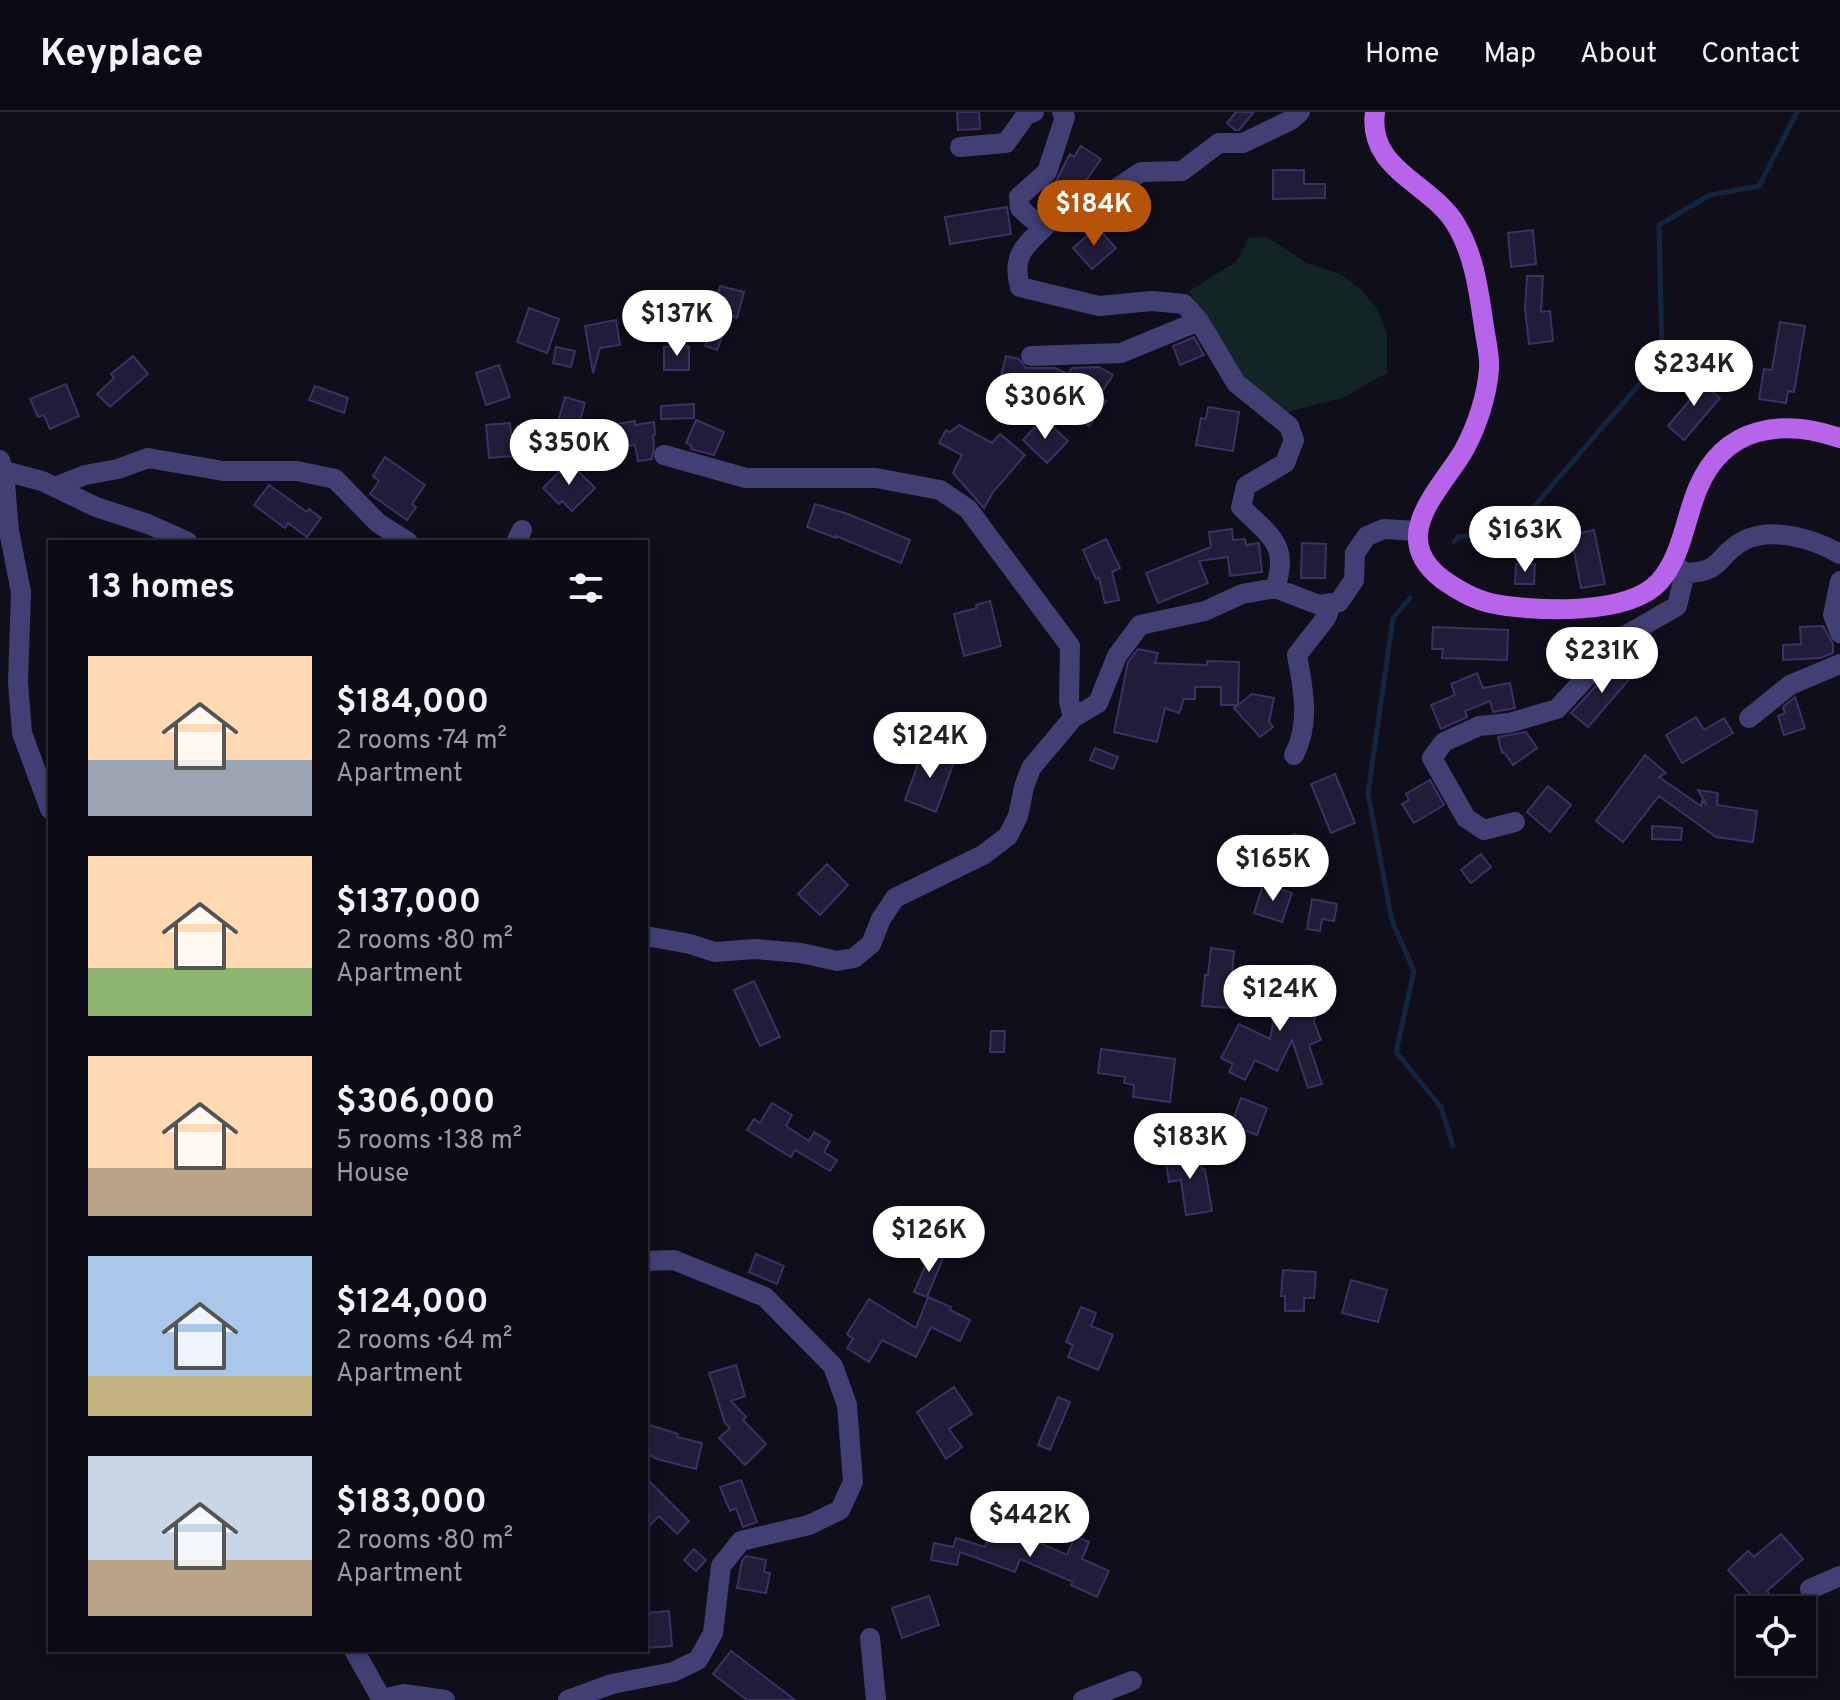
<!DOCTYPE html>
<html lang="en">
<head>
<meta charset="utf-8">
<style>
  body { margin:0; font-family:Overpass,sans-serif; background:#1a1822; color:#f1f3f6; height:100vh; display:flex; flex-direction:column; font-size:30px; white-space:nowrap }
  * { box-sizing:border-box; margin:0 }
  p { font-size:26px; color:#9a9aa0 }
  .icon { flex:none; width:44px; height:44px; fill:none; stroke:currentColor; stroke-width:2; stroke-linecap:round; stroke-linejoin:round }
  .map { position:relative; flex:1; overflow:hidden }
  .sheet { position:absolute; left:48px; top:428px; width:600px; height:1112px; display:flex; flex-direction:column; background:#0c0a14; border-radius:0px; box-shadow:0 4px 12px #0003,0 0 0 2px #2c2b34 }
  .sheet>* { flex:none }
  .buttons { position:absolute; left:1736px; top:1484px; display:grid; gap:16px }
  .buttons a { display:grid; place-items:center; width:80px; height:80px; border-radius:0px; background:#0c0a14; box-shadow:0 4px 12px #0003,0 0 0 2px #2c2b34; font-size:40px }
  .price { position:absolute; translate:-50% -68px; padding:0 18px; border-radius:28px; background:#fff; color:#222; font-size:26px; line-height:52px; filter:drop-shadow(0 2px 4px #0008) }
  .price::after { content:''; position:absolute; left:50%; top:48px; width:24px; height:18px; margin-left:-12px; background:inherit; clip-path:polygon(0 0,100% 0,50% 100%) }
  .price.active { background:#b45309; color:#fff }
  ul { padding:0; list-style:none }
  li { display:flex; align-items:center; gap:24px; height:200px; padding:0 40px }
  li span { display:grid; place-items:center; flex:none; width:224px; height:160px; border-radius:0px; color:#555 }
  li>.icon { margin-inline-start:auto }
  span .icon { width:96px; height:96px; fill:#fffc; stroke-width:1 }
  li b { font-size:34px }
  h2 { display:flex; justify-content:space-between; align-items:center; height:96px; padding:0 40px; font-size:34px }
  header { display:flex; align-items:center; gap:48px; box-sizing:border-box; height:112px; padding:0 40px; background:#0c0a14; border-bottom:2px solid #2c2b34 }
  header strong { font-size:38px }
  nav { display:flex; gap:44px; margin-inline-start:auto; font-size:28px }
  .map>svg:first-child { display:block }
  .green { fill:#122424 }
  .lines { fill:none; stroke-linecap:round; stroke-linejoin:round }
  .stream { stroke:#14253f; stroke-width:5 }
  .building { fill:#221c3a; stroke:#3b3162; stroke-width:2 }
  .minor { stroke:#413f74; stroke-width:20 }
  .major { stroke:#b864ea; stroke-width:20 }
</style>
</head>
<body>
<header>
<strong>Keyplace</strong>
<nav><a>Home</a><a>Map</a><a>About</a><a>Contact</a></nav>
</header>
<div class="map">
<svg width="1840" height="1588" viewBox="0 0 1840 1588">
  <rect width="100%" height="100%" fill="#100e1b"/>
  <path class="green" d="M1267,125L1307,151L1341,162L1361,178L1378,198L1387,222V261L1342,286L1283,301L1231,256L1189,179L1236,150L1249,126Z"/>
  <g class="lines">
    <path class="stream" d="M1454,430L1458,425L1512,420L1662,246L1659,113L1710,83L1759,74L1797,0
      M1410,486L1393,506L1368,681L1392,809L1414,859L1396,940L1441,995L1453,1034"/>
  </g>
  <path class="building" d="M957,0H979L980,17L958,18Z
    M1236,0H1254L1239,18H1235L1227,11Z
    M1081,34L1101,47L1076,83L1056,69L1070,42L1074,45Z
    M1273,58H1304V72H1325V86L1273,87Z
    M1007,95L1011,122L950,132L945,105Z
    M1097,115L1116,136L1092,157L1073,136Z
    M1533,118L1536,152L1511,155L1508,121Z
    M1527,164H1543L1541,200L1550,199L1553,229L1529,232L1525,197Z
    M720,174L744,180L737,206L731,204L717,238L705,234L718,201L713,200Z
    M529,196L559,207L547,241L517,230Z
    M616,208L620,233L600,236L593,261L585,214Z
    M1780,210L1805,214L1794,280L1788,279L1786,291L1759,287L1764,257L1772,258Z
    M1194,225L1204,243L1180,253L1173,234Z
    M689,234V258H664V235Z
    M556,235L575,239L571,255L553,251Z
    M133,244L148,262L110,295L97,282L114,266L111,262Z
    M1006,244L1019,247L1026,256H1055L1068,262L1072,256L1099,255L1113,263L1099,284L1106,289L1089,314L1049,286L1052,281L1035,276L1017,264L1011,271L1000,268Z
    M499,253L510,285L486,293L476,261Z
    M1693,263L1720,286L1684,328L1668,314L1694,283L1683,273Z
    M66,272L79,304L50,317L44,303L38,305L30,287Z
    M315,274L348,286L344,301L309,288Z
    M565,285L585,291L578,315L558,309Z
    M694,292V306L661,307V294Z
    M1208,295L1239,300L1233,339L1196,333L1201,306L1206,307Z
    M1043,306L1068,329L1047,351L1023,328Z
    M696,308L724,320L714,343L691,337L692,334L686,331Z
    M635,309V313L654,310L655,323H653L654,334L652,347L638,349L635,333L607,337L604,314Z
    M510,311L513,344L489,346L486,313Z
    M959,313L992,331L1000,322L1025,343L993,380L984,396L953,361L962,343L939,331L946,318L950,320Z
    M385,345L425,373L412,392L416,395L407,408L370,382L379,369L373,364Z
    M569,350L595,376L572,399L562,389L559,392L543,376Z
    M269,373L307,400L309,397L321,406L307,425L288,411L285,416L254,393Z
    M815,392L848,402L910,428L901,451L836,424V426L807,415Z
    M1232,417L1233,428L1245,427L1246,433L1259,431L1262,460L1230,464L1228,445L1199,449L1208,471L1158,491L1146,461L1211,435L1209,420Z
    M1594,418L1605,472L1581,476L1571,423Z
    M1106,427L1120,456L1112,460L1119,488L1105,491L1099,466L1096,467L1083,438Z
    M1302,431L1326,432L1325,466H1301Z
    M1516,452H1535L1534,472H1515Z
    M990,489L1001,534L964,544L954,502L977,496L976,493Z
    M1823,514L1833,532V541L1820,546L1783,548V533L1801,532L1800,515Z
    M1433,515L1508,518L1507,548L1442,546L1443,537H1432Z
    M1138,537L1158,541L1155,551L1207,553V549L1239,550L1238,593L1252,582L1274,586L1269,610L1273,615L1260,625L1234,596L1237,593H1221V575H1195V587H1184L1179,601L1165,596L1157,630L1114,620L1128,550Z
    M1617,551L1632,564L1588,615L1571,601Z
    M1477,561L1483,576L1510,571L1515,596L1493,600L1490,589L1465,599L1467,605L1441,617L1431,593L1455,583L1451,572Z
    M1795,585L1805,616L1784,623L1778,604L1785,601L1783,595Z
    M1696,605L1704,618L1724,606L1733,621L1682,651L1666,623Z
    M1526,620L1537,636L1513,653L1504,640L1502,641L1498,625Z
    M924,636L955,647L936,700L905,688Z
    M1095,636L1118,645L1113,657L1090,648Z
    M1645,643L1666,661L1659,665L1701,694L1702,689L1707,693L1698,678L1718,681L1717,693L1757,699L1753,730L1716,725L1659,684L1623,730L1596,709Z
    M1335,662L1355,711L1331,721L1311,672Z
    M1430,668L1444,693L1414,711L1402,692L1409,688L1406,682Z
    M1548,674L1571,693L1550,720L1527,700Z
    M1652,714L1682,716L1681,728L1652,727Z
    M1294,722L1309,728L1301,753L1284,746Z
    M1258,728L1264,759L1234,765L1228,733Z
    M1481,742L1491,755L1471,771L1461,758Z
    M827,752L848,773L820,803L798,782Z
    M1265,767L1268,783L1272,774L1292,781L1282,810L1254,801Z
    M1312,787L1337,792L1334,809L1322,807L1320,819L1307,817Z
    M1211,836L1234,839L1229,896L1202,894L1205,863H1208Z
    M1271,863H1299L1298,874L1317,875L1314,910L1321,928L1309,933L1322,972L1308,976L1292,928L1277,959L1255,948L1245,968L1229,960L1233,952L1221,946L1239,912L1270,927L1278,886H1270Z
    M754,869L780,925L760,934L734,878Z
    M991,919H1005L1004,940H990Z
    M1101,937L1175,947L1170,990L1133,985L1134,973L1124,971L1125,965L1098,961Z
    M1241,986L1267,996L1257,1023L1231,1014Z
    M772,991L792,1003L786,1014L809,1029L814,1020L830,1030L824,1040L837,1048L830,1059L795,1038L791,1045L747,1018L754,1007L760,1011Z
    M1198,1039L1202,1058L1205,1057L1212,1099L1186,1103L1181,1068L1169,1070L1165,1044Z
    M932,1139L944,1144L927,1185L914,1180Z
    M756,1142L784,1154L777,1172L749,1160Z
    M1283,1158L1316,1160L1314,1186H1304V1199H1285V1184H1281Z
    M1351,1168L1387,1178L1378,1210L1342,1201Z
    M928,1185L951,1195L950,1198L970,1208L960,1229L931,1215L916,1245L882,1228L869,1250L847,1236L853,1227L847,1222L869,1187L916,1216Z
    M1081,1195L1096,1201L1091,1214L1113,1223L1098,1258L1068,1245L1073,1233L1066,1230Z
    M736,1253L745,1284L731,1289L746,1305L743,1308L766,1332L745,1353L719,1326L730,1316L725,1311L709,1261Z
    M954,1275L972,1302L949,1317L962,1335L946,1347L917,1300Z
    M1058,1285L1070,1290L1050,1338L1038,1333Z
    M646,1312L678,1322L677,1325L702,1331L696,1357L657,1347L646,1341Z
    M646,1366L689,1409L677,1422L659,1404L646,1417Z
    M741,1368L757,1410L743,1415L736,1396L730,1399L720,1375Z
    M991,1420L1030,1434L1033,1428L1067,1443L1075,1424L1089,1430L1082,1447L1109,1459L1097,1485L1071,1473L1073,1470L1020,1447L1015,1460L960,1440L957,1453L931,1448L934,1431L953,1435L956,1426L985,1435Z
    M1781,1422L1803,1447L1767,1479L1781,1498H1740L1755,1487L1728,1458L1748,1439L1754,1445Z
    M694,1437L706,1448L696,1459L684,1448Z
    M746,1444L766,1448L764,1460L770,1461L766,1481L737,1476L742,1449Z
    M929,1484L939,1513L902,1526L892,1496Z
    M669,1499L672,1534L646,1536V1501Z
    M731,1539L795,1588H747L713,1562Z"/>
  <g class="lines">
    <path class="minor" d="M1062,0L1065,5L1047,60L1019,85L1020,96L1032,107L1069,108L1141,60L1182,59L1219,31H1243L1291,8L1300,0
      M960,35L1006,31L1026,3L1034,0
      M1052,108C1029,131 1010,140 1020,175L1099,194L1152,189L1184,192L1199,209L1236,271L1289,314L1294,328L1285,351L1246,374L1241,395C1270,424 1290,433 1275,476
      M1031,244L1121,241L1199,209
      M664,343L746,366H876L940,378L968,397L1070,534L1069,589L1073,606
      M0,348L4,359L9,419L21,480L18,570L22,621L50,697
      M4,359L42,369L96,395L148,412L188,430
      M55,375L85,363L118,357L148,346L223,359H297L335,367L378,411L408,430
      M516,430L522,418
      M1675,453L1685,461C1725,460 1715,444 1743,429C1772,414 1814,427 1840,442
      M1840,469L1833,503L1840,521
      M1749,606L1790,573L1840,552
      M1294,643C1311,610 1303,577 1297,543L1326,506L1332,491
      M1515,710L1484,718L1466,706L1432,646L1444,630L1479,614L1509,611L1557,597L1623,525L1677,494L1685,461
      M646,824L690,832L715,840L755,837L801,841L837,849L854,846L871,832L881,807L895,786L983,743L1008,724L1018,704L1024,675L1031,656L1073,606L1098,591L1117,544L1140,513L1205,499L1242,482L1275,476L1319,493L1339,490L1354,468L1355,441L1367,424L1384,417L1416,419
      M1810,1477L1840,1464
      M870,1526L876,1588
      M354,1538L382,1588
      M382,1587L404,1582L445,1588
      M568,1588L612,1572L673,1560L698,1548L713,1521L721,1454L741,1429L809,1413L840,1398L853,1370L847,1293L833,1254L765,1185L674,1148L646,1149
      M1083,1588L1132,1569"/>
    <path class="major" d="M1375,0C1367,57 1429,70 1455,111C1476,145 1479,184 1485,221C1487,233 1490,246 1489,257C1487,284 1477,314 1464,338C1440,379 1387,424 1442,467C1456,477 1473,487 1490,491C1532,500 1628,504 1659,470C1682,445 1685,406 1698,376C1724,314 1782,306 1840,326"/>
  </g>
</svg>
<div class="buttons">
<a><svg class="icon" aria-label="locate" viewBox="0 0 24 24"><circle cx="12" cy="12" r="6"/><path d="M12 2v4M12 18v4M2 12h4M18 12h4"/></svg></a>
</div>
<b class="price active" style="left:1094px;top:136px">$184K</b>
<b class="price" style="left:677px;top:246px">$137K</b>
<b class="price" style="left:1694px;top:296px">$234K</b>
<b class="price" style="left:1045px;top:329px">$306K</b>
<b class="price" style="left:569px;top:375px">$350K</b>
<b class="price" style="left:1525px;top:462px">$163K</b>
<b class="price" style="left:1602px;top:583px">$231K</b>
<b class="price" style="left:930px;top:668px">$124K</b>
<b class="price" style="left:1273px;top:791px">$165K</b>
<b class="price" style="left:1280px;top:921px">$124K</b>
<b class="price" style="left:1190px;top:1069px">$183K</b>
<b class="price" style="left:929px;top:1162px">$126K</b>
<b class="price" style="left:1030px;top:1447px">$442K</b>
<section class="sheet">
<h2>13 homes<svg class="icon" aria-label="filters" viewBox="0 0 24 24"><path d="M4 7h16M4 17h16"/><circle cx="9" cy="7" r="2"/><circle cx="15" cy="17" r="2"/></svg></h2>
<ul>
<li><span style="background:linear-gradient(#ffd9b3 65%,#9aa5b1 0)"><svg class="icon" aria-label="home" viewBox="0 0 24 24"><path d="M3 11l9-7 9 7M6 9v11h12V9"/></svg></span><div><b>$184,000</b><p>2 rooms · 74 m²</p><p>Apartment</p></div></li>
<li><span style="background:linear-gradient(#ffd9b3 70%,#8fb573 0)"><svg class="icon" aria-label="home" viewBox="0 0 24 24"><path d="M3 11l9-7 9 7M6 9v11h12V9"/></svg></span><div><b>$137,000</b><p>2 rooms · 80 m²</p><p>Apartment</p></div></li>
<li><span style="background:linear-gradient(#ffd9b3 70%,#b9a48a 0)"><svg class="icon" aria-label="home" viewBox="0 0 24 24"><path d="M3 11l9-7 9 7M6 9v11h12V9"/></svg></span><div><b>$306,000</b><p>5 rooms · 138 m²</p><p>House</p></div></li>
<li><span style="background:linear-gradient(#a9c7e8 75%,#c2b280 0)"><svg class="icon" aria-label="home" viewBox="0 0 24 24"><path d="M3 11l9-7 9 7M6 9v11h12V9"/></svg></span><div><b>$124,000</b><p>2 rooms · 64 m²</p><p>Apartment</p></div></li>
<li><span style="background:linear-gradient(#c9d6e8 65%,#b9a48a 0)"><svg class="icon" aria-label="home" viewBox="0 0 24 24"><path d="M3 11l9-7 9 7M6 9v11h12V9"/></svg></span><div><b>$183,000</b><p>2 rooms · 80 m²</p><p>Apartment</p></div></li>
</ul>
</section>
</div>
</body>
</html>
